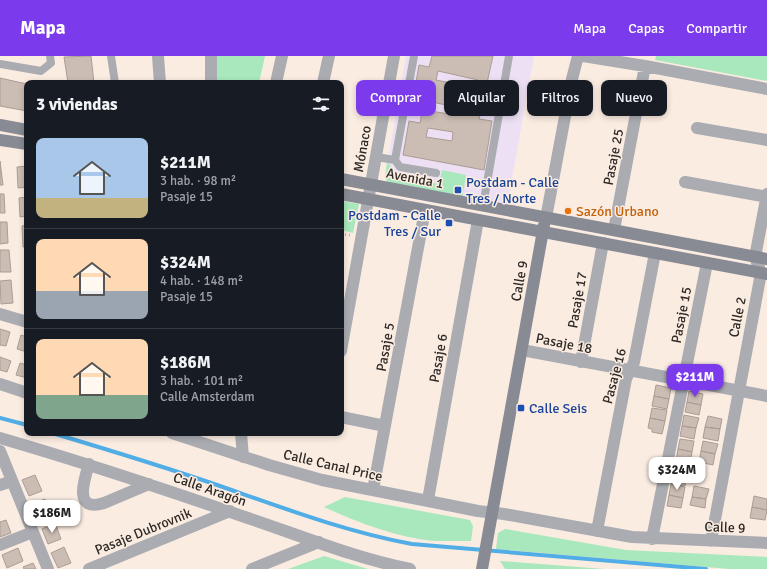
<!DOCTYPE html>
<html lang="es">
<head>
<meta charset="utf-8">
<style>
  body { margin:0; font-family:Signika,sans-serif; background:#20242c; color:#f1f3f6; height:100vh; display:flex; flex-direction:column; font-size:15px; white-space:nowrap }
  * { box-sizing:border-box; margin:0 }
  p { font-size:13px; color:#9ea1a6 }
  .icon { flex:none; width:22px; height:22px; fill:none; stroke:currentColor; stroke-width:2; stroke-linecap:round; stroke-linejoin:round }
  .map { position:relative; flex:1; overflow:hidden }
  .details { position:absolute; left:24px; top:24px; width:320px; height:356px; display:flex; flex-direction:column; background:#171b24; border-radius:8px; box-shadow:0 2px 6px #0003 }
  .details>* { flex:none }
  .guide { position:absolute; left:356px; top:24px; width:351px; height:36px; display:flex; gap:8px }
  .price { position:absolute; translate:-50% -34px; padding:0 9px; border-radius:8px; background:#fff; color:#222; font-size:13px; line-height:26px; filter:drop-shadow(0 1px 2px #0008) }
  .price::after { content:''; position:absolute; left:50%; top:24px; width:12px; height:9px; margin-left:-6px; background:inherit; clip-path:polygon(0 0,100% 0,50% 100%) }
  .price.selected { background:#7c3aed; color:#fff }
  ul { padding:0; list-style:none }
  li { display:flex; align-items:center; gap:12px; height:100px; padding:0 12px }
  li+li { border-top:1px solid #363941 }
  li span { display:grid; place-items:center; flex:none; width:112px; height:80px; border-radius:8px; color:#555 }
  li>.icon { margin-inline-start:auto }
  span .icon { width:48px; height:48px; fill:#fffc; stroke-width:1 }
  li b { font-size:17px }
  h2 { display:flex; justify-content:space-between; align-items:center; height:48px; padding:0 12px; font-size:17px }
  .pill { padding:0 14px; border-radius:8px; background:#171b24; box-shadow:0 2px 6px #0003; font-size:14px; line-height:36px }
  .pill.selected { background:#7c3aed; color:#fff }
  header { display:flex; align-items:center; gap:24px; box-sizing:border-box; height:56px; padding:0 20px; background:#7c3aed; color:#fff }
  header strong { font-size:19px }
  nav { display:flex; gap:22px; margin-inline-start:auto; font-size:14px }
  .map>svg:first-child { display:block }
  .medical { fill:#ede0f4 }
  .green { fill:#a9e8bc }
  .lines { fill:none; stroke-linecap:round; stroke-linejoin:round }
  .stream { stroke:#51ade5; stroke-width:4 }
  .building { fill:#ccbdb4; stroke:#ab9d94; fill-rule:evenodd }
  .path { stroke:#b5aaa2; stroke-width:2.5; stroke-dasharray:1 3; stroke-linecap:butt }
  .lane { stroke:#aaacb2; stroke-width:8 }
  .street { stroke:#aaacb2; stroke-width:12 }
  .secondary { stroke:#898b94; stroke-width:12 }
  .transit-dot { fill:#1a4fb4; stroke:#fbece2; stroke-width:1.5 }
  .food-dot { fill:#e8710a; stroke:#fbece2; stroke-width:1.5 }
  .labels { text-anchor:middle; stroke-width:3; stroke-linejoin:round; paint-order:stroke }
  .street-label { font-size:14px; fill:#2f2a26; stroke:#fbece2 }
  .transit-label { font-size:14px; fill:#164399; stroke:#fbece2; text-anchor:start }
  .food-label { font-size:14px; fill:#c56008; stroke:#fbece2; text-anchor:start }
</style>
</head>
<body>
<header>
<strong>Mapa</strong>
<nav><a>Mapa</a><a>Capas</a><a>Compartir</a></nav>
</header>
<div class="map">
<svg width="767" height="513" viewBox="0 0 767 513">
  <rect width="100%" height="100%" fill="#fbece2"/>
  <path class="medical" d="M406,0H534L507,150L462,143L385,122Z"/>
  <path class="green" d="M214,0H265L259,27H215Z
    M656,0H767V25L655,4Z
    M387,106L400,121L439,128L442,114L466,119L462,143L390,130L385,122Z
    M341,145L359,148L353,177L341,174Z
    M345,441L470,464L473,470L471,485C459,485 446,485 434,485C399,482 356,466 324,451Z
    M505,473L626,494L767,501V513H729L496,493L498,477Z
    M324,500L368,513H288Z
    M500,505L605,513H505Z"/>
  <g class="lines">
    <path class="stream" d="M0,362L27,369
      M52,377C109,394 165,411 220,430C283,452 347,476 412,488L706,513"/>
  </g>
  <path class="building" d="M91,0L94,27H68L64,1Z
    M432,0H493L479,63L492,65L484,114L403,99L409,65L420,67L422,56L411,55L419,9L429,11ZM438,15L478,24L477,32L436,24ZM432,46L456,51V59L430,55ZM428,72L453,76L452,85L426,81Z
    M0,22L27,28V55L0,50Z
    M0,105L3,129H0Z
    M27,110V131L18,132L17,111Z
    M0,138H4L5,157H0Z
    M27,141V160L20,161L19,142Z
    M0,166H7L8,187L0,188Z
    M27,169V191H23L22,170Z
    M0,194H9L11,216H0Z
    M27,200V223H26L25,201Z
    M11,224L13,247L1,248L0,225Z
    M0,273L10,276L6,290L0,289Z
    M21,279L27,281V296L17,293Z
    M0,301L11,305L7,316L0,314Z
    M20,307L27,309V322L16,319Z
    M656,329L671,332L669,343L654,340Z
    M689,335L703,338L701,349L687,346Z
    M654,340L669,343L667,353L652,350Z
    M687,346L701,349L699,359L685,356Z
    M652,352L667,354L665,365L650,362Z
    M684,359L699,362L696,372L682,370Z
    M708,360L722,363L720,373L705,371Z
    M650,362L665,365L662,378L652,376V373L648,372Z
    M682,370L696,372L694,383L680,380Z
    M705,371L720,373L718,385L703,382Z
    M680,383L694,385L692,396L678,393Z
    M703,385L718,388L715,398L701,395Z
    M678,393L692,396L690,407L676,404Z
    M701,395L715,398L713,409L699,406Z
    M675,406L689,409L687,420L673,417Z
    M673,417L687,420L685,430L671,428Z
    M35,419L42,435L29,440L22,424Z
    M671,428L685,431L683,442L669,439Z
    M694,430L709,433L706,443L692,441Z
    M669,439L683,442L681,452L667,450Z
    M754,440L767,443V454L752,451Z
    M692,441L706,443L705,452L690,449Z
    M45,443L51,458L38,464L32,448Z
    M752,451L767,454L765,464L750,462Z
    M6,464L11,477L0,481V466Z
    M55,467L61,483L48,488L42,473Z
    M64,491L71,507L58,512L51,497Z
    M18,492L23,505L7,512L2,499Z
    M33,507L36,513H24L23,511Z"/>
  <g class="lines">
    <path class="path" d="M341,178L350,179"/>
    <path class="lane" d="M111,0L115,27
      M0,8L41,15L51,7L50,0
      M376,101L395,104L400,111L436,117
      M395,104L414,0
      M483,150L509,0"/>
    <path class="street" d="M158,0L160,27
      M583,0L645,10L767,33
      M211,27V0
      M276,27L282,0
      M323,27L329,0
      M697,72L767,84
      M685,126L767,141
      M546,162L572,23L578,0
      M614,174L645,10
      M0,258L27,266
      M522,294L767,340
      M341,295L394,0
      M581,306L603,187
      M0,328L27,337
      M341,361L385,370
      M172,377L269,409L322,424L478,455L504,458L632,481L767,487
      M241,377L243,401
      M0,382C83,406 164,433 245,461C299,479 354,502 410,513
      M0,395L48,513
      M89,408C84,424 73,457 104,447L149,428
      M0,429L12,425
      M373,434L425,154
      M428,444L478,164
      M597,475L626,323L634,306L655,197
      M652,483L707,207
      M711,485L761,217L755,201L767,138
      M0,489L33,476
      M89,513L230,455
      M252,513L319,486"/>
    <path class="secondary" d="M0,69L27,74
      M0,84L27,88
      M341,123L767,203
      M341,138L767,218
      M482,513L544,169"/>
  </g>
  <g class="transit-dot">
    <rect x="454" y="130" width="8" height="8" rx="2"/>
    <rect x="445" y="163" width="8" height="8" rx="2"/>
    <rect x="517" y="348" width="8" height="8" rx="2"/>
  </g>
  <circle class="food-dot" cx="568" cy="155" r="4"/>
  <g class="labels">
    <g class="street-label">
      <text transform="translate(362 93) rotate(-80)" y="5">Mónaco</text>
      <text transform="translate(613 101) rotate(-79)" y="5">Pasaje 25</text>
      <text transform="translate(415 122) rotate(11)" y="5">Avenida 1</text>
      <text transform="translate(519 225) rotate(-80)" y="5">Calle 9</text>
      <text transform="translate(577 244) rotate(-80)" y="5">Pasaje 17</text>
      <text transform="translate(681 259) rotate(-79)" y="5">Pasaje 15</text>
      <text transform="translate(737 261) rotate(-79)" y="5">Calle 2</text>
      <text transform="translate(564 287) rotate(11)" y="5">Pasaje 18</text>
      <text transform="translate(385 291) rotate(-80)" y="5">Pasaje 5</text>
      <text transform="translate(438 302) rotate(-80)" y="5">Pasaje 6</text>
      <text transform="translate(614 320) rotate(-75)" y="5">Pasaje 16</text>
      <text transform="translate(333 409) rotate(13)" y="5">Calle Canal Price</text>
      <text transform="translate(210 433) rotate(19)" y="5">Calle Aragón</text>
      <text transform="translate(725 471) rotate(2)" y="5">Calle 9</text>
      <text transform="translate(143 475) rotate(-22)" y="5">Pasaje Dubrovnik</text>
    </g>
    <g class="transit-label">
      <text x="466" y="131">Postdam - Calle<tspan x="466" dy="16">Tres / Norte</tspan></text>
      <text x="441" y="164" text-anchor="end">Postdam - Calle<tspan x="441" dy="16">Tres / Sur</tspan></text>
      <text x="529" y="357">Calle Seis</text>
    </g>
    <g class="food-label">
      <text x="576" y="160">Sazón Urbano</text>
    </g>
  </g>
</svg>
<b class="price selected" style="left:695px;top:342px">$211M</b>
<b class="price" style="left:677px;top:435px">$324M</b>
<b class="price" style="left:52px;top:478px">$186M</b>
<div class="guide">
<a class="pill selected">Comprar</a>
<a class="pill">Alquilar</a>
<a class="pill">Filtros</a>
<a class="pill">Nuevo</a>
</div>
<section class="details">
<h2>3 viviendas<svg class="icon" aria-label="filters" viewBox="0 0 24 24"><path d="M4 7h16M4 17h16"/><circle cx="9" cy="7" r="2"/><circle cx="15" cy="17" r="2"/></svg></h2>
<ul>
<li><span style="background:linear-gradient(#a9c7e8 75%,#c2b280 0)"><svg class="icon" aria-label="home" viewBox="0 0 24 24"><path d="M3 11l9-7 9 7M6 9v11h12V9"/></svg></span><div><b>$211M</b><p>3 hab. · 98 m²</p><p>Pasaje 15</p></div></li>
<li><span style="background:linear-gradient(#ffd9b3 65%,#9aa5b1 0)"><svg class="icon" aria-label="home" viewBox="0 0 24 24"><path d="M3 11l9-7 9 7M6 9v11h12V9"/></svg></span><div><b>$324M</b><p>4 hab. · 148 m²</p><p>Pasaje 15</p></div></li>
<li><span style="background:linear-gradient(#ffd9b3 70%,#7fa58c 0)"><svg class="icon" aria-label="home" viewBox="0 0 24 24"><path d="M3 11l9-7 9 7M6 9v11h12V9"/></svg></span><div><b>$186M</b><p>3 hab. · 101 m²</p><p>Calle Amsterdam</p></div></li>
</ul>
</section>
</div>
</body>
</html>
